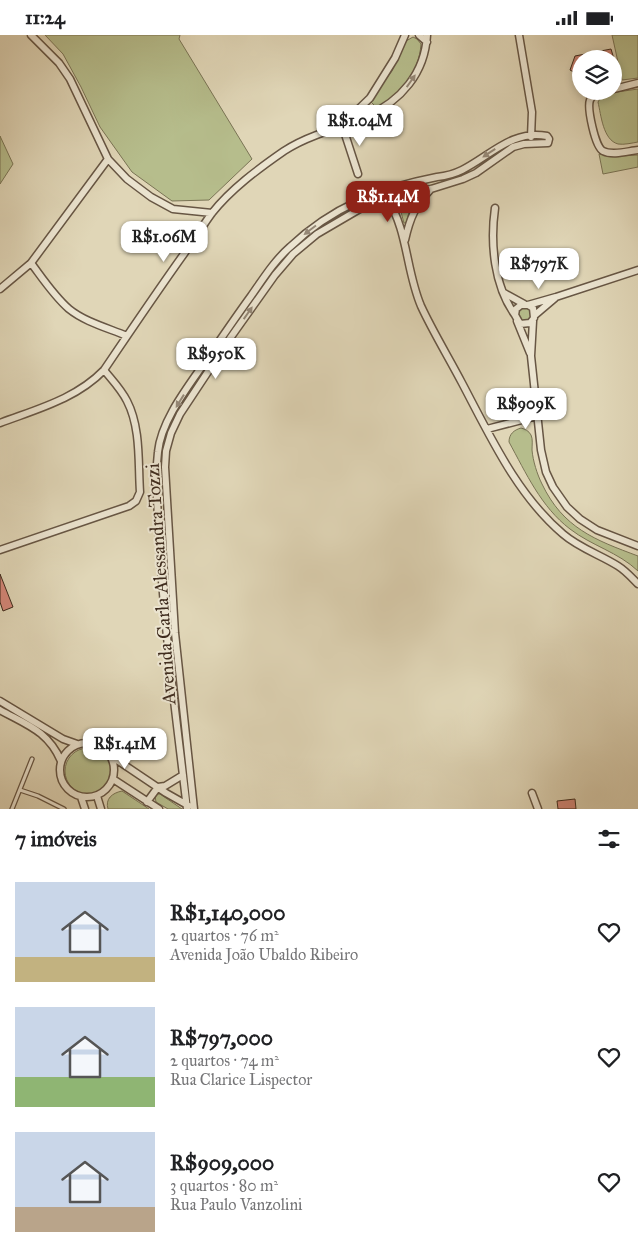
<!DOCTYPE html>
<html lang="pt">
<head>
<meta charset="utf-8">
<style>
  body { margin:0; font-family:"IM FELL Great Primer",serif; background:#f2f2f2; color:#202124; height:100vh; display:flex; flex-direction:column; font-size:19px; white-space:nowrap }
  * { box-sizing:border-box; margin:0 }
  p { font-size:16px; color:#757577 }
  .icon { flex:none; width:28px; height:28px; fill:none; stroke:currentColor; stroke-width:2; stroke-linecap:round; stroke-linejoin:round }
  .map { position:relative; height:774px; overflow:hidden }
  .details { display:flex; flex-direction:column; background:#fff; flex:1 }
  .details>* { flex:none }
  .fabs { position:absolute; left:572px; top:15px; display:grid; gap:10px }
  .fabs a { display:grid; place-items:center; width:50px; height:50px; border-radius:50%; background:#fff; box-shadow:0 2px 8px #0003; font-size:25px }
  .price { position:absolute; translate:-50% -42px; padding:0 11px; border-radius:10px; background:#fff; color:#222; font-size:16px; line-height:32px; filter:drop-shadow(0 1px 2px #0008) }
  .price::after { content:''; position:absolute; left:50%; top:30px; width:15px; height:11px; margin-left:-8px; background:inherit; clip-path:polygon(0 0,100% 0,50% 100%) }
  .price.on { background:#8f2418; color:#fff }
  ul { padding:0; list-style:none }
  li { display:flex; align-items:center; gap:15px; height:125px; padding:0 15px }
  li span { display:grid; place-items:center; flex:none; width:140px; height:100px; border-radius:0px; color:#555 }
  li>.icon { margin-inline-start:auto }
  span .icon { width:60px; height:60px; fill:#fffc; stroke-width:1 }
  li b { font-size:21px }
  h2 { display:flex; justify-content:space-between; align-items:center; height:60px; padding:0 15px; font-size:21px }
  .status { display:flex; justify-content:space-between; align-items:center; height:35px; padding:0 25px; background:#fff; direction:ltr }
  .status svg { height:14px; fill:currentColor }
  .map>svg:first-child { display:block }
  .green { fill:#b6bd8c; stroke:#7a7455 }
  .building { fill:#d6897b; stroke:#3f2c1e }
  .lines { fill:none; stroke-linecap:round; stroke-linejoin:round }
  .service-casing { stroke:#675644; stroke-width:5.5 }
  .minor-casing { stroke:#675644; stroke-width:9 }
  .service { stroke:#ebe4d0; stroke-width:3 }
  .minor { stroke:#ebe4d0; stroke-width:6 }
  .oneway { fill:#958877 }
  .labels { text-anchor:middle; stroke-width:4; stroke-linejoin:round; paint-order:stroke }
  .street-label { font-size:19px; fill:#3f2c1e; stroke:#ebe4d0 }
</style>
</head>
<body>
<div class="status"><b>11:24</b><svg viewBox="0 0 49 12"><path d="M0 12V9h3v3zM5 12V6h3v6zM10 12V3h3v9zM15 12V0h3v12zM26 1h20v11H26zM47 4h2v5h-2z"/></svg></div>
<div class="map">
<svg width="638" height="774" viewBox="0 0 638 774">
  <rect width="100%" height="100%" fill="#e0d6b7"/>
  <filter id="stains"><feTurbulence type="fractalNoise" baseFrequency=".004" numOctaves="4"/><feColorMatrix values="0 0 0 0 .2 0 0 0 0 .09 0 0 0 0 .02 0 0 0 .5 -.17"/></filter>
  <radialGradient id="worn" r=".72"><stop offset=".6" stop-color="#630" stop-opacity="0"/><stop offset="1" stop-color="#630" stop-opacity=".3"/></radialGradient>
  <path class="green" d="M45,0H180L179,4L252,124L209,165L172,166L132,137L100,92L81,52L63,19Z
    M612,0H638V43L622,45Z
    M413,2L417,4L421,9C419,38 402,56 379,72H376L371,67L372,62L392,36L406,6Z
    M638,54V107C632,108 624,110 618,109C603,105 601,80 598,67L603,59Z
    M0,101L13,129L0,149Z
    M599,119L611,121L638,120V132L603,139Z
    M420,160L422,162L410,174L406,188H404L401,177L392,166Z
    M517 279a7 7 0 1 1 14 0a7 7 0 1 1-14 0Z
    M521,393C525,394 529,396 531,400C533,404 532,410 532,415C533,426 537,439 542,449C563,493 595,505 638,521V536C618,517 592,511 570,494C541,472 526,438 509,407C509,399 514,395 521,393Z
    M65 736a23 23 0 1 1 46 0a23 23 0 1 1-46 0Z
    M122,756L149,774H108C105,764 112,758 122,756Z
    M157,759H160L182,774H168L156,767L155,761Z"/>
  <path class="building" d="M611,14L614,24H581V41L570,35L575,21Z
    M0,539L13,572L3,576L0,567Z
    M575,764L576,774H558L557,766Z"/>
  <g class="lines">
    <g class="service-casing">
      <path id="service" d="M20,755L38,761L64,774
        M12,774L32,724"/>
    </g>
    <g class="minor-casing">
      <path id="minor" d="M31,0L59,28L70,44L108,124L127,144L151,162L173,174L212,178
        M419,0L427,7
        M519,0L532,77L531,102
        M614,54L638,48
        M603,56C598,58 593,59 590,65C587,73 595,112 603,116C613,121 628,116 638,115
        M342,90L370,63L395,23L405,0
        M342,90L358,139
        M387,163C408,196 406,236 421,271C433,297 449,323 462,348C490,401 517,460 563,499C579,513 601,520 618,531C626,536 632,543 638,549
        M495,173C490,208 494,251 515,280
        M405,205C410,183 415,171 431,154
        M31,228C43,244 54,261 69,274C85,287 108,293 127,301
        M0,254L31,228L108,124
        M504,258L524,269
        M528,270L533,273L534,283L530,288L520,289L515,280L516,274L521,270H528L556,262L638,235
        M535,280L555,263
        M517,286L530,318
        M533,286L531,321L541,415L546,437L553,452L567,472L580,484L597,495L638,511
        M0,388C37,374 76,364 104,335C131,295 158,255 186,216C195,204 203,190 212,178C231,154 258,134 284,116C304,103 327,96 350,89C356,87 362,83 367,81C401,66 425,38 427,0
        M487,394L537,381
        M0,515L129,471L136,466L140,457C138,428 141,393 127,366C121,354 112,345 104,335
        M0,666L63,704L77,709
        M0,675C27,690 48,696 61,726
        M60 735a27 27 0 1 1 54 0a27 27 0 1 1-54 0Z
        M111,721L166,758L189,771
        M113,744L159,774
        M532,758L538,774
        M97,761L101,774
        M81,762L85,774
        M147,767L158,752L165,751L183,740
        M187,774C177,688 165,602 160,516C159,484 154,450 158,417C161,386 187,353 205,327C220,305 235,283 251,261C263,244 274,226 290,212C332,172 380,153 437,142C446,141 454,139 462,135C490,121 513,94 547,101L549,104L548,108L524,109L513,112L476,138L463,144L431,154L412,156L370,168L317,199L293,219L275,240L231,302L180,379L171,398L166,416L165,432L175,598L194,774"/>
    </g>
    <use href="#service" class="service"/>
    <use href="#minor" class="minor"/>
  </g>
  <defs><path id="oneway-solid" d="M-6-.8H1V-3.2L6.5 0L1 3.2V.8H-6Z" transform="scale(1.25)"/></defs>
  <g class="oneway">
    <use href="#oneway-solid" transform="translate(411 46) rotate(-55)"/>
    <use href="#oneway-solid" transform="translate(489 118) rotate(147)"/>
    <use href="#oneway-solid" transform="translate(310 195) rotate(143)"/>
    <use href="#oneway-solid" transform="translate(248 278) rotate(-55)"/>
    <use href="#oneway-solid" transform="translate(180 366) rotate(122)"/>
  </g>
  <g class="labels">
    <g class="street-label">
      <text transform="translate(160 549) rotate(-94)" y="7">Avenida Carla Alessandra Tozzi</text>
    </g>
  </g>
  <rect width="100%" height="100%" filter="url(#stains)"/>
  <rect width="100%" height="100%" fill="url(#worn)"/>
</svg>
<div class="fabs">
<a><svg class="icon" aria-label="layers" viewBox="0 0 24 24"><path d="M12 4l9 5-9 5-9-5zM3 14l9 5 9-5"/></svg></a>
</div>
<b class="price" style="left:360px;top:112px">R$1.04M</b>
<b class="price on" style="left:388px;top:188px">R$1.14M</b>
<b class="price" style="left:164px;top:228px">R$1.06M</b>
<b class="price" style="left:539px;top:255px">R$797K</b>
<b class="price" style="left:216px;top:345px">R$950K</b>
<b class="price" style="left:526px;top:395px">R$909K</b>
<b class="price" style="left:125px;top:735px">R$1.41M</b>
</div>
<section class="details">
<h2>7 imóveis<svg class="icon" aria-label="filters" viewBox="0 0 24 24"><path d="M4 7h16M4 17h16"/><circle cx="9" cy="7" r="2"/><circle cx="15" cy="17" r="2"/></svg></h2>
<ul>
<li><span style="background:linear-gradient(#c9d6e8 75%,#c2b280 0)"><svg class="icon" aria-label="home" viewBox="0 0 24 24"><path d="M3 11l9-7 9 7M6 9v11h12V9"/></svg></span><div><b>R$1,140,000</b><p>2 quartos · 76 m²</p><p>Avenida João Ubaldo Ribeiro</p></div><svg class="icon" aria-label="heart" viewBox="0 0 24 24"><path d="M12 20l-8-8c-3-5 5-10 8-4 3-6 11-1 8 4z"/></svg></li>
<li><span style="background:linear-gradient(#c9d6e8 70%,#8fb573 0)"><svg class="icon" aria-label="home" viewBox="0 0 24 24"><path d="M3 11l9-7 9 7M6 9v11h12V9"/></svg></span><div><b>R$797,000</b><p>2 quartos · 74 m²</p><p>Rua Clarice Lispector</p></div><svg class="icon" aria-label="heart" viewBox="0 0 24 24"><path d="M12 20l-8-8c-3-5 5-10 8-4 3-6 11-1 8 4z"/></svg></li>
<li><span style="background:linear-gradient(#c9d6e8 75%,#b9a48a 0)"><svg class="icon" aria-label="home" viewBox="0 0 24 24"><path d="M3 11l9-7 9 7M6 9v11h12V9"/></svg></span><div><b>R$909,000</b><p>3 quartos · 80 m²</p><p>Rua Paulo Vanzolini</p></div><svg class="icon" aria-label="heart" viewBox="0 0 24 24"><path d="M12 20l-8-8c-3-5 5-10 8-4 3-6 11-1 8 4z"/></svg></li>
</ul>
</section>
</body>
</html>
